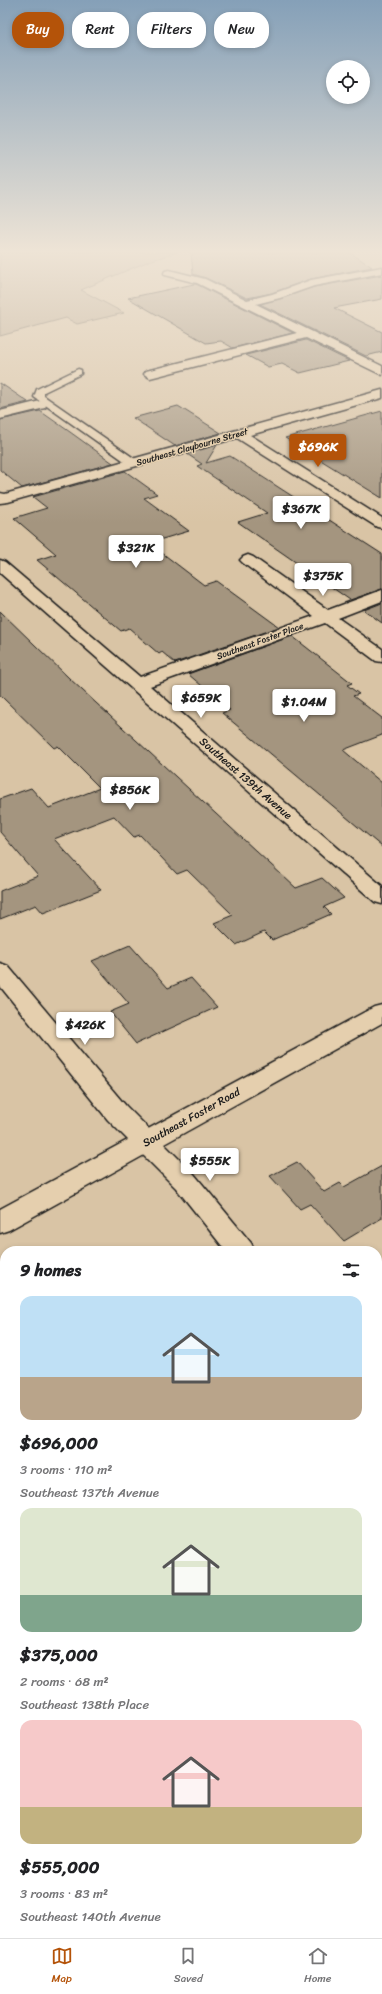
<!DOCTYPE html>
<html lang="en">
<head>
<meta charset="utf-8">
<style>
  body { margin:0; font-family:Sriracha,sans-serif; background:#f6f6f6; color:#202124; height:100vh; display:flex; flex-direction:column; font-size:15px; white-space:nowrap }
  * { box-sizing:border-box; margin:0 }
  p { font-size:13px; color:#757577 }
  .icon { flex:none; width:22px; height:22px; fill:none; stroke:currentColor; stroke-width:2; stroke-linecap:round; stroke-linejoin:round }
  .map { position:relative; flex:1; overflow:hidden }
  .details { position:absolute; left:0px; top:1246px; width:382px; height:692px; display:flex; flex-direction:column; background:#fff; border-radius:16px 16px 0 0; box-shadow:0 2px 6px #0003 }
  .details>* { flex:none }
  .guide { position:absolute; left:12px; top:12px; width:358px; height:36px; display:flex; gap:8px }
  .buttons { position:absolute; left:326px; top:60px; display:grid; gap:8px }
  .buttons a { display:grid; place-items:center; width:44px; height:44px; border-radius:50%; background:#fff; box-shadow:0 2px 6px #0003; font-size:20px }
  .price { position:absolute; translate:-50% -34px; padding:0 9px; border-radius:4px; background:#fff; color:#222; font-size:13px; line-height:26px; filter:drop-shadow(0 1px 2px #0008) }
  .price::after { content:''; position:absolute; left:50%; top:24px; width:12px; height:9px; margin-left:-6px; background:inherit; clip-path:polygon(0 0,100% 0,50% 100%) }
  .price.current { background:#b45309; color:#fff }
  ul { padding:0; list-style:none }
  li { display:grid; align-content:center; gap:8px; height:212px; padding:0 20px }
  li span { display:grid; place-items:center; height:124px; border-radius:12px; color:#555 }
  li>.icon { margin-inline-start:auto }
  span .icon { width:72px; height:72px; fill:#fffc; stroke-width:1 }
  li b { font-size:17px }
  h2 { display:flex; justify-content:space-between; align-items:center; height:48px; padding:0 20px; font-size:17px }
  .tag { padding:0 14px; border-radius:16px; background:#fff; box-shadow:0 2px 6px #0003; font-size:14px; line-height:36px }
  .tag.current { background:#b45309; color:#fff }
  .menu { display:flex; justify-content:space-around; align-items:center; height:56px; border-top:1px solid #e0e0e0; background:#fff; font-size:11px; color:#757577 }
  .menu a { display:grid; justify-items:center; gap:2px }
  .menu .current { color:#b45309 }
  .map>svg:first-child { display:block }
  .green { fill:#baa88e; stroke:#6b6255 }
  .building { fill:#a4957f; stroke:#1c1c1c }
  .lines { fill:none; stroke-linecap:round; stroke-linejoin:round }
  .lane-casing { stroke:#1c1c1c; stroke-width:3 }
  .street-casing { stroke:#1c1c1c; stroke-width:3 }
  .primary-casing { stroke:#1c1c1c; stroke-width:3 }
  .lane { fill:#e5cfae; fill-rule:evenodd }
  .street { fill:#e5cfae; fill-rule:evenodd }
  .primary { fill:#e5cfae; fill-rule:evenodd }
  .labels { text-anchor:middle; stroke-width:3; stroke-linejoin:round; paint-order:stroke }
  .far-street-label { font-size:9px; fill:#1c1c1c; stroke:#e5cfae }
  .street-label { font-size:11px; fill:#1c1c1c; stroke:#e5cfae }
</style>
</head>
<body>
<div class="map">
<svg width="382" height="1938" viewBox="0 0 382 1938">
  <rect width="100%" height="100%" fill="#d9c4a5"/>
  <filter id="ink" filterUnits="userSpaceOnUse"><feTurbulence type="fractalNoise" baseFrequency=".025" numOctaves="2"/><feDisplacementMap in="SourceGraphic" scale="8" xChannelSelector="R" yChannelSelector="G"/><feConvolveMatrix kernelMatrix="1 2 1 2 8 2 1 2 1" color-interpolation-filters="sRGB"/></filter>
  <g filter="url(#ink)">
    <path class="green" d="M0,252H178L149,261L81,290L124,313L77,324L66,318L0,336Z"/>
    <path class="building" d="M191,252H349L372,267L311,279L272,293L247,298L206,278L193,274Z
      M382,275V299L334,308L382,332V352L366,356L260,304L314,287Z
      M194,284H196L293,333L233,348L221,341L206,343L128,298Z
      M306,340L349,361L300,373L282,364L268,367L246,355Z
      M0,383L28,402L0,409Z
      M178,406L221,433L175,446L133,418Z
      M40,411L70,432L113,463L22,488L0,470V420Z
      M382,411V498L285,438Z
      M217,445L206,463L230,456L382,554V589L350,600L238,522L267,513L197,466L202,464L187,454Z
      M125,471L157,494L144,498L189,531L149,543L204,585L216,581L279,627L175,663L162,652L159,654L129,628L121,631L37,560L56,554L14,518L47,508L33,497Z
      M382,603V623L364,610Z
      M0,611L69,678L296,888L322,878L344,898L324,907L331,914L272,940L264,932L236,945L214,923L233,915L187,870L177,874L140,835L134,837L114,816L54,839L101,890L43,913L36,905L0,919V891L38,876L0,832V799L31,788L49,808L100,788L58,746L54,748L0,695Z
      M292,636L352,683L347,685L359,694L353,696L382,718V735L343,750L382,783V847L222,713L230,710L188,674Z
      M130,945L168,988L191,978L217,1007L136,1044L110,1012L129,1004L92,961Z
      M297,1162L324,1192L340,1183L344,1187L382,1166V1218L344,1241L310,1204L300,1209L270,1176Z"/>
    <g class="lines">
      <g class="lane-casing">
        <path id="lane" d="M78,369L81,370V374L44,392V396L138,461L139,463L138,465H130L34,397L37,389Z
          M382,1710V1736L377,1738V1712Z
          M101,1933H133L131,1938H99Z"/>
      </g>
      <g class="street-casing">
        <path id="street" d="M382,267V273L314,286L280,298L256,304L382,366V375L306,338L150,378L144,374L146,371L297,333L197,283L165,275L164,273L165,271L169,270L205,279L247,300L272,294L311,280Z
          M382,390V398L250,435L382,518V528L377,527L237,438L8,502L0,503V493L5,494Z
          M40,401L45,402L46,405L45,408L0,419V411Z
          M248,555L253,557L328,610L382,590V601L338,618L382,649V662L376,661L325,623L150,686L382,886V904L375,902L0,573V560L5,562L140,677L314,616L243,563L240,560L243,557Z
          M0,963L8,966L126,1106L194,1174L251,1243L255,1251H226L176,1188L108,1120L0,986Z
          M377,1402L382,1404V1436L377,1434Z"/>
      </g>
      <g class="primary-casing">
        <path id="primary" d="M382,1005V1023L9,1230L0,1233V1209L374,1007Z"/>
      </g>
      <use href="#lane" class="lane"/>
      <use href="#street" class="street"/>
      <use href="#primary" class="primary"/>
    </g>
  </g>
  <linearGradient id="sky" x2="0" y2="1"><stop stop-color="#85a0b8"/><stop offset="0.48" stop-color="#eee4d6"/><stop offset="1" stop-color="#eee4d6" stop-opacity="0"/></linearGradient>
  <rect width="382" height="523" fill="url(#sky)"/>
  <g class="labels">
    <g class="far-street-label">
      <text transform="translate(192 447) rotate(-16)" y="3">Southeast Claybourne Street</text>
      <text transform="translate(260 641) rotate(-20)" y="3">Southeast Foster Place</text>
    </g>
    <g class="street-label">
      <text transform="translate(246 778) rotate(41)" y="4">Southeast 139th Avenue</text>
      <text transform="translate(191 1117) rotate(-29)" y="4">Southeast Foster Road</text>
    </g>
  </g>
</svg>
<div class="buttons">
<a><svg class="icon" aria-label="locate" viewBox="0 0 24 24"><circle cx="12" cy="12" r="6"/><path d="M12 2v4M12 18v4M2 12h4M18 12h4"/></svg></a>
</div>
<b class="price current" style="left:318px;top:468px">$696K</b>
<b class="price" style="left:301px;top:530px">$367K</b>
<b class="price" style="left:136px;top:569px">$321K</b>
<b class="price" style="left:323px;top:597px">$375K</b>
<b class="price" style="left:201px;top:719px">$659K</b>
<b class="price" style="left:304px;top:723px">$1.04M</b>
<b class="price" style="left:130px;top:811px">$856K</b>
<b class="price" style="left:85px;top:1046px">$426K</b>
<b class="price" style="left:210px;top:1182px">$555K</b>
<div class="guide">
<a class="tag current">Buy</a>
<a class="tag">Rent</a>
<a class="tag">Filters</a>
<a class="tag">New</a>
</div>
<section class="details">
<h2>9 homes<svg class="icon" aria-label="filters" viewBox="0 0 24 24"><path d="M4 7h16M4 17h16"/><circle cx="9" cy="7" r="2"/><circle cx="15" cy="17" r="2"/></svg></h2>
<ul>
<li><span style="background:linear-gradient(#bfe0f5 65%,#b9a48a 0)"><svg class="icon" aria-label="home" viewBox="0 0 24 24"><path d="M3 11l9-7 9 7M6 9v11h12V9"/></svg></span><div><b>$696,000</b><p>3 rooms · 110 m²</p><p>Southeast 137th Avenue</p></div></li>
<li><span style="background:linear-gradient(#dfe7d0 70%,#7fa58c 0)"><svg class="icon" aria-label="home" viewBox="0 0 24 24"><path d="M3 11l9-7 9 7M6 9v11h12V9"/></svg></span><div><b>$375,000</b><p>2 rooms · 68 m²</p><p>Southeast 138th Place</p></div></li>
<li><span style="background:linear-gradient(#f6c9c9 70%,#c2b280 0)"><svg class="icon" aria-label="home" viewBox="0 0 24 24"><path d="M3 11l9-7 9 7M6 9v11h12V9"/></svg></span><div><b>$555,000</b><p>3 rooms · 83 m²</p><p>Southeast 140th Avenue</p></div></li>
</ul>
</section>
</div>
<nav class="menu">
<a class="current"><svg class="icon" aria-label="map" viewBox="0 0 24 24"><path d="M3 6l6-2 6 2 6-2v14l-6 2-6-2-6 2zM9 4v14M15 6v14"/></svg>Map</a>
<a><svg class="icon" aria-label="saved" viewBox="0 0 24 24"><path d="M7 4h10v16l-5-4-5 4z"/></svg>Saved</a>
<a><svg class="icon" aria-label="home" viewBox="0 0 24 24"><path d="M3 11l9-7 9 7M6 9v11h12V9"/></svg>Home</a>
</nav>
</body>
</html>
